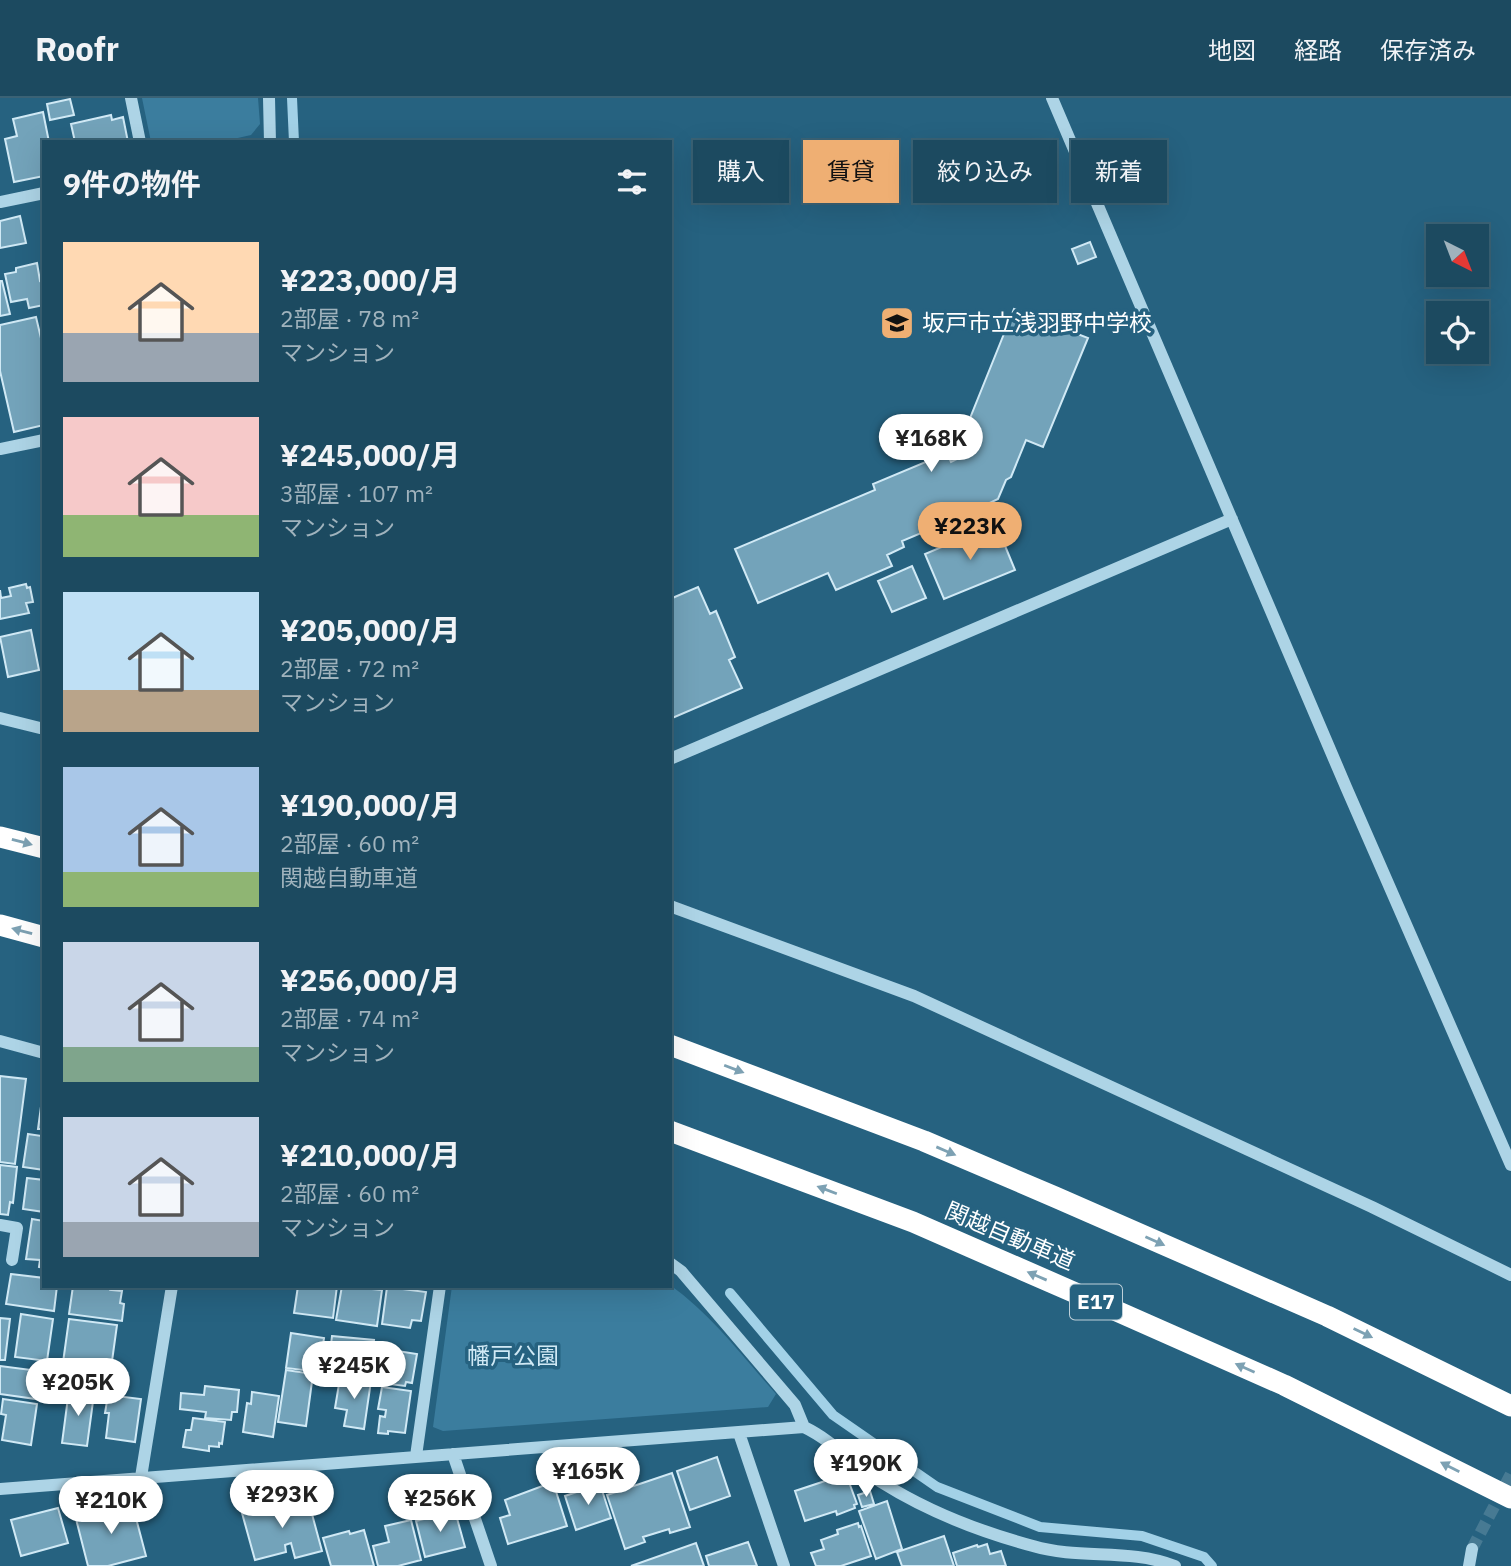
<!DOCTYPE html>
<html lang="ja">
<head>
<meta charset="utf-8">
<style>
  body { margin:0; font-family:"IBM Plex Sans","Noto Sans JP",sans-serif; background:#255166; color:#f1f3f6; height:100vh; display:flex; flex-direction:column; font-size:26px; white-space:nowrap }
  * { box-sizing:border-box; margin:0 }
  p { font-size:23px; color:#a0b3bd }
  .icon { flex:none; width:38px; height:38px; fill:none; stroke:currentColor; stroke-width:2; stroke-linecap:round; stroke-linejoin:round }
  .map { position:relative; flex:1; overflow:hidden }
  .side { position:absolute; left:42px; top:42px; width:630px; height:1148px; display:flex; flex-direction:column; background:#1c4a60; border-radius:0px; box-shadow:0 7px 28px #0002,0 0 0 2px #3a6275 }
  .side>* { flex:none }
  .guide { position:absolute; left:693px; top:42px; width:665px; height:63px; display:flex; gap:14px }
  .needle { width:46px; rotate:138deg }
  .tools { position:absolute; left:1426px; top:126px; display:grid; gap:14px }
  .tools a { display:grid; place-items:center; width:63px; height:63px; border-radius:0px; background:#1c4a60; box-shadow:0 7px 28px #0002,0 0 0 2px #3a6275; font-size:35px }
  .price { position:absolute; translate:-50% -60px; padding:0 16px; border-radius:24px; background:#fff; color:#222; font-size:23px; line-height:46px; filter:drop-shadow(0 2px 4px #0008) }
  .price::after { content:''; position:absolute; left:50%; top:42px; width:21px; height:16px; margin-left:-10px; background:inherit; clip-path:polygon(0 0,100% 0,50% 100%) }
  .price.on { background:#efaf73; color:#111 }
  ul { padding:0; list-style:none }
  li { display:flex; align-items:center; gap:21px; height:175px; padding:0 21px }
  li span { display:grid; place-items:center; flex:none; width:196px; height:140px; border-radius:0px; color:#555 }
  li>.icon { margin-inline-start:auto }
  span .icon { width:84px; height:84px; fill:#fffc; stroke-width:1 }
  li b { font-size:30px }
  h2 { display:flex; justify-content:space-between; align-items:center; height:84px; padding:0 21px; font-size:30px }
  .pill { padding:0 24px; border-radius:0px; background:#1c4a60; box-shadow:0 7px 28px #0002,0 0 0 2px #3a6275; font-size:24px; line-height:63px }
  .pill.on { background:#efaf73; color:#111 }
  header { display:flex; align-items:center; gap:42px; box-sizing:border-box; height:98px; padding:0 35px; background:#1c4a60; border-bottom:2px solid #3a6275 }
  header strong { font-size:33px }
  nav { display:flex; gap:38px; margin-inline-start:auto; font-size:24px }
  .map>svg:first-child { display:block }
  .green { fill:#3b7d9e }
  .lines { fill:none; stroke-linecap:round; stroke-linejoin:round }
  .stream { stroke:#a2d1e7; stroke-width:10 }
  .building { fill:#73a3ba; stroke:#d0e9f5; stroke-width:2 }
  .minor-tunnel { stroke:#477a93; stroke-width:12; stroke-dasharray:12 6; stroke-linecap:butt }
  .minor { stroke:#add4e6; stroke-width:12 }
  .highway { stroke:#fff; stroke-width:21 }
  .oneway { fill:#7da1b3 }
  .labels { text-anchor:middle; stroke-width:7; stroke-linejoin:round; paint-order:stroke }
  .shield { fill:#266280; stroke:#bed0d9; stroke-width:2 }
  .shield-label { font-size:21px; font-weight:bold; fill:#fff }
  .poi-label { font-size:23px; fill:#fff; stroke:#266280; text-anchor:start }
  .street-label { font-size:23px; fill:#fff; stroke:#266280 }
  .park-label { font-size:23px; fill:#d0e9f5; stroke:#266280 }
</style>
</head>
<body>
<header>
<strong>Roofr</strong>
<nav><a>地図</a><a>経路</a><a>保存済み</a></nav>
</header>
<div class="map">
<svg width="1511" height="1468" viewBox="0 0 1511 1468">
  <rect width="100%" height="100%" fill="#266280"/>
  <path class="green" d="M142,0H258L260,26L251,37L220,44H151Z
    M670,1187C711,1216 743,1259 776,1296L768,1309L443,1333L433,1329L452,1188Z"/>
  <g class="lines">
    <path class="stream" d="M292,0L294,44
      M730,1195L833,1317L937,1389L1040,1429L1142,1438L1204,1459L1212,1468"/>
  </g>
  <path class="building" d="M70,1L74,17L50,22L47,6Z
    M43,14L49,44H44V78L14,84L5,41L17,38L13,21Z
    M111,17L112,22L123,19L128,44H75L71,26Z
    M20,118L26,145L0,150V123Z
    M1090,144L1096,159L1078,166L1072,151Z
    M37,165L40,183L44,182V207L29,210L27,201L11,204L5,176L16,174V170Z
    M0,183H2L10,216L0,218Z
    M1014,211L1088,240L1043,349L1026,342L1011,379L1006,382L998,401L973,413L980,431L941,449L933,430L902,443L904,449L887,457L892,468L836,492L828,475L758,505L735,451L875,392L873,386L947,355L951,364L961,359L956,355Z
    M36,219L44,253V327L14,334L0,273V227Z
    M996,426L1015,472L944,501L925,456Z
    M912,468L926,500L892,514L878,483Z
    M26,486L27,490L30,489L33,504L26,505L29,515L0,521V492L1,500L11,498L9,490Z
    M698,489L710,516L716,513L735,559L729,562L742,590L670,621V501Z
    M31,532L39,572L8,579L0,539Z
    M0,978L26,981L15,1066L0,1064Z
    M44,986V1031H38Z
    M28,1036L42,1038V1041L44,1042V1072L23,1069Z
    M0,1067L17,1069L13,1105L10,1104L8,1117L0,1116Z
    M27,1080L44,1082V1114L23,1111Z
    M32,1121L44,1123V1170L39,1169L40,1162L26,1161Z
    M11,1176L44,1180V1188H57L54,1213L6,1206Z
    M73,1188H115L111,1192L122,1193L120,1205L124,1206L122,1223L69,1216Z
    M298,1188H337L333,1220L294,1215Z
    M342,1188L382,1192L377,1228L336,1222Z
    M387,1189L426,1194L421,1223L412,1222L410,1230L382,1226Z
    M21,1216L53,1221L47,1263L15,1259Z
    M0,1220L10,1221L5,1262H0Z
    M69,1221L117,1227L109,1285L61,1279Z
    M291,1235L324,1240L320,1269H312L311,1273L286,1270Z
    M332,1238L374,1242L371,1263H368L367,1269L363,1268L362,1276L349,1275V1270L340,1269L341,1264L329,1263Z
    M378,1250L417,1256L412,1285L406,1284L405,1288L373,1284Z
    M0,1268L47,1274L43,1302L0,1296Z
    M286,1272L313,1276L306,1328L278,1324Z
    M340,1280L371,1283L364,1331L344,1328L347,1312L335,1310Z
    M205,1288L239,1292L237,1314H232L231,1322L205,1320L206,1314L180,1311L181,1295L204,1297Z
    M382,1289L411,1293L405,1335L388,1333V1336L378,1335L380,1318L385,1319L386,1312L378,1311Z
    M69,1292L94,1296L87,1348L62,1345Z
    M252,1294L279,1298L273,1339L243,1334L247,1305L251,1306Z
    M108,1297L141,1301L135,1344L106,1340L109,1315H105Z
    M3,1301L37,1306L31,1347L2,1342L6,1317L1,1316Z
    M193,1320L225,1324L222,1346L219,1345V1349L209,1348V1353L183,1349L186,1332H191Z
    M717,1359L730,1398L690,1412L677,1373Z
    M672,1375L690,1429L670,1435L669,1431L643,1439L645,1444L625,1451L607,1397Z
    M846,1376L857,1406L854,1407L855,1410L837,1417L836,1413L805,1423L795,1393Z
    M553,1384L567,1428L508,1446L500,1420L510,1417L505,1402Z
    M600,1386L611,1420L576,1432L565,1398Z
    M870,1393L874,1406L862,1409L858,1397Z
    M279,1400L282,1412L309,1405L322,1453L295,1460L291,1445L285,1447L286,1454L255,1462L242,1415L265,1409L263,1404Z
    M887,1403L902,1451L876,1461L859,1413Z
    M118,1405L119,1409L132,1405L146,1458L108,1468H88L76,1421L88,1418L87,1413Z
    M58,1410L68,1445L21,1458L11,1422Z
    M455,1413L465,1449L425,1459L416,1423Z
    M411,1422L421,1462L398,1468H378L373,1448L389,1444L385,1428Z
    M858,1425L859,1429L861,1428L871,1458L841,1468H816L811,1455L824,1451L821,1442L838,1436L837,1432Z
    M364,1432L374,1468H331L323,1440L349,1433L350,1436Z
    M944,1438L954,1468H902L897,1454Z
    M748,1444L757,1468H709L706,1458Z
    M696,1445L704,1468H631Z
    M987,1446L990,1456L1001,1453L1006,1468H957L953,1455L977,1447L978,1449Z"/>
  <g class="lines">
    <path class="minor-tunnel" d="M1472,1451L1511,1376"/>
    <path class="minor" d="M131,0L140,44
      M269,0L270,44
      M1052,0L1346,689L1511,1067
      M0,104L44,95
      M0,351L44,342
      M0,620L44,631
      M670,661L1232,421
      M670,808L914,898L1372,1109L1511,1177
      M0,943L44,955
      M0,1127L17,1130L12,1162
      M670,1165L681,1173L795,1307L804,1329
      M739,1335L784,1468
      M453,1356L491,1468
      M416,1358L440,1188
      M141,1379L172,1188
      M0,1391L804,1329C833,1343 854,1367 881,1384C927,1413 981,1434 1033,1448C1080,1462 1129,1450 1175,1468
      M1469,1468L1472,1451"/>
    <path class="highway" d="M0,739L44,750
      M0,827L44,839
      M670,947L924,1043L1055,1099L1327,1218L1511,1308
      M670,1033L913,1124L1103,1207L1284,1287L1511,1400"/>
  </g>
  <defs><path id="oneway-solid" d="M-6-.8H1V-3.2L6.5 0L1 3.2V.8H-6Z" transform="scale(1.75)"/></defs>
  <g class="oneway">
    <use href="#oneway-solid" transform="translate(22 744) rotate(15)"/>
    <use href="#oneway-solid" transform="translate(22 833) rotate(-165)"/>
    <use href="#oneway-solid" transform="translate(734 971) rotate(21)"/>
    <use href="#oneway-solid" transform="translate(946 1053) rotate(23)"/>
    <use href="#oneway-solid" transform="translate(827 1092) rotate(-159)"/>
    <use href="#oneway-solid" transform="translate(1155 1143) rotate(24)"/>
    <use href="#oneway-solid" transform="translate(1037 1178) rotate(-157)"/>
    <use href="#oneway-solid" transform="translate(1363 1235) rotate(26)"/>
    <use href="#oneway-solid" transform="translate(1245 1270) rotate(-156)"/>
    <use href="#oneway-solid" transform="translate(1450 1369) rotate(-153)"/>
  </g>
  <defs>
    <g id="school-square" transform="scale(1.75)"><rect x="-9" y="-9" width="18" height="18" rx="4" fill="#efaf73" stroke="#266280"/><path d="M0-5L7-2L0 1L-7-2ZM-4 1L0 2.5L4 1V4Q0 6-4 4Z" fill="#111"/></g>
  </defs>
  <g fill-rule="evenodd">
    <use href="#school-square" x="897" y="225"/>
  </g>
  <g class="labels">
    <rect class="shield" x="1070" y="1186.5" width="52" height="35" rx="5"/>
    <g class="shield-label">
      <text x="1096" y="1211">E17</text>
    </g>
    <g class="poi-label">
      <text x="922" y="233">坂戸市立浅羽野中学校</text>
    </g>
    <g class="street-label">
      <text transform="translate(1010 1138) rotate(23)" y="8">関越自動車道</text>
    </g>
    <g class="park-label">
      <text x="513" y="1266">幡戸公園</text>
    </g>
  </g>
</svg>
<div class="tools">
<a><svg class="needle" viewBox="-14 -14 28 28"><path d="M0-13l5 13h-10z" fill="#e53935"/><path d="M0 13l5-13h-10z" fill="#a0b3bd"/></svg></a>
<a><svg class="icon" aria-label="locate" viewBox="0 0 24 24"><circle cx="12" cy="12" r="6"/><path d="M12 2v4M12 18v4M2 12h4M18 12h4"/></svg></a>
</div>
<b class="price" style="left:931px;top:376px">¥168K</b>
<b class="price on" style="left:970px;top:464px">¥223K</b>
<b class="price" style="left:354px;top:1303px">¥245K</b>
<b class="price" style="left:78px;top:1320px">¥205K</b>
<b class="price" style="left:866px;top:1401px">¥190K</b>
<b class="price" style="left:588px;top:1409px">¥165K</b>
<b class="price" style="left:282px;top:1432px">¥293K</b>
<b class="price" style="left:440px;top:1436px">¥256K</b>
<b class="price" style="left:111px;top:1438px">¥210K</b>
<div class="guide">
<a class="pill">購入</a>
<a class="pill on">賃貸</a>
<a class="pill">絞り込み</a>
<a class="pill">新着</a>
</div>
<section class="side">
<h2>9件の物件<svg class="icon" aria-label="filters" viewBox="0 0 24 24"><path d="M4 7h16M4 17h16"/><circle cx="9" cy="7" r="2"/><circle cx="15" cy="17" r="2"/></svg></h2>
<ul>
<li><span style="background:linear-gradient(#ffd9b3 65%,#9aa5b1 0)"><svg class="icon" aria-label="home" viewBox="0 0 24 24"><path d="M3 11l9-7 9 7M6 9v11h12V9"/></svg></span><div><b>¥223,000/月</b><p>2部屋 · 78 m²</p><p>マンション</p></div></li>
<li><span style="background:linear-gradient(#f6c9c9 70%,#8fb573 0)"><svg class="icon" aria-label="home" viewBox="0 0 24 24"><path d="M3 11l9-7 9 7M6 9v11h12V9"/></svg></span><div><b>¥245,000/月</b><p>3部屋 · 107 m²</p><p>マンション</p></div></li>
<li><span style="background:linear-gradient(#bfe0f5 70%,#b9a48a 0)"><svg class="icon" aria-label="home" viewBox="0 0 24 24"><path d="M3 11l9-7 9 7M6 9v11h12V9"/></svg></span><div><b>¥205,000/月</b><p>2部屋 · 72 m²</p><p>マンション</p></div></li>
<li><span style="background:linear-gradient(#a9c7e8 75%,#8fb573 0)"><svg class="icon" aria-label="home" viewBox="0 0 24 24"><path d="M3 11l9-7 9 7M6 9v11h12V9"/></svg></span><div><b>¥190,000/月</b><p>2部屋 · 60 m²</p><p>関越自動車道</p></div></li>
<li><span style="background:linear-gradient(#c9d6e8 75%,#7fa58c 0)"><svg class="icon" aria-label="home" viewBox="0 0 24 24"><path d="M3 11l9-7 9 7M6 9v11h12V9"/></svg></span><div><b>¥256,000/月</b><p>2部屋 · 74 m²</p><p>マンション</p></div></li>
<li><span style="background:linear-gradient(#c9d6e8 75%,#9aa5b1 0)"><svg class="icon" aria-label="home" viewBox="0 0 24 24"><path d="M3 11l9-7 9 7M6 9v11h12V9"/></svg></span><div><b>¥210,000/月</b><p>2部屋 · 60 m²</p><p>マンション</p></div></li>
</ul>
</section>
</div>
</body>
</html>
